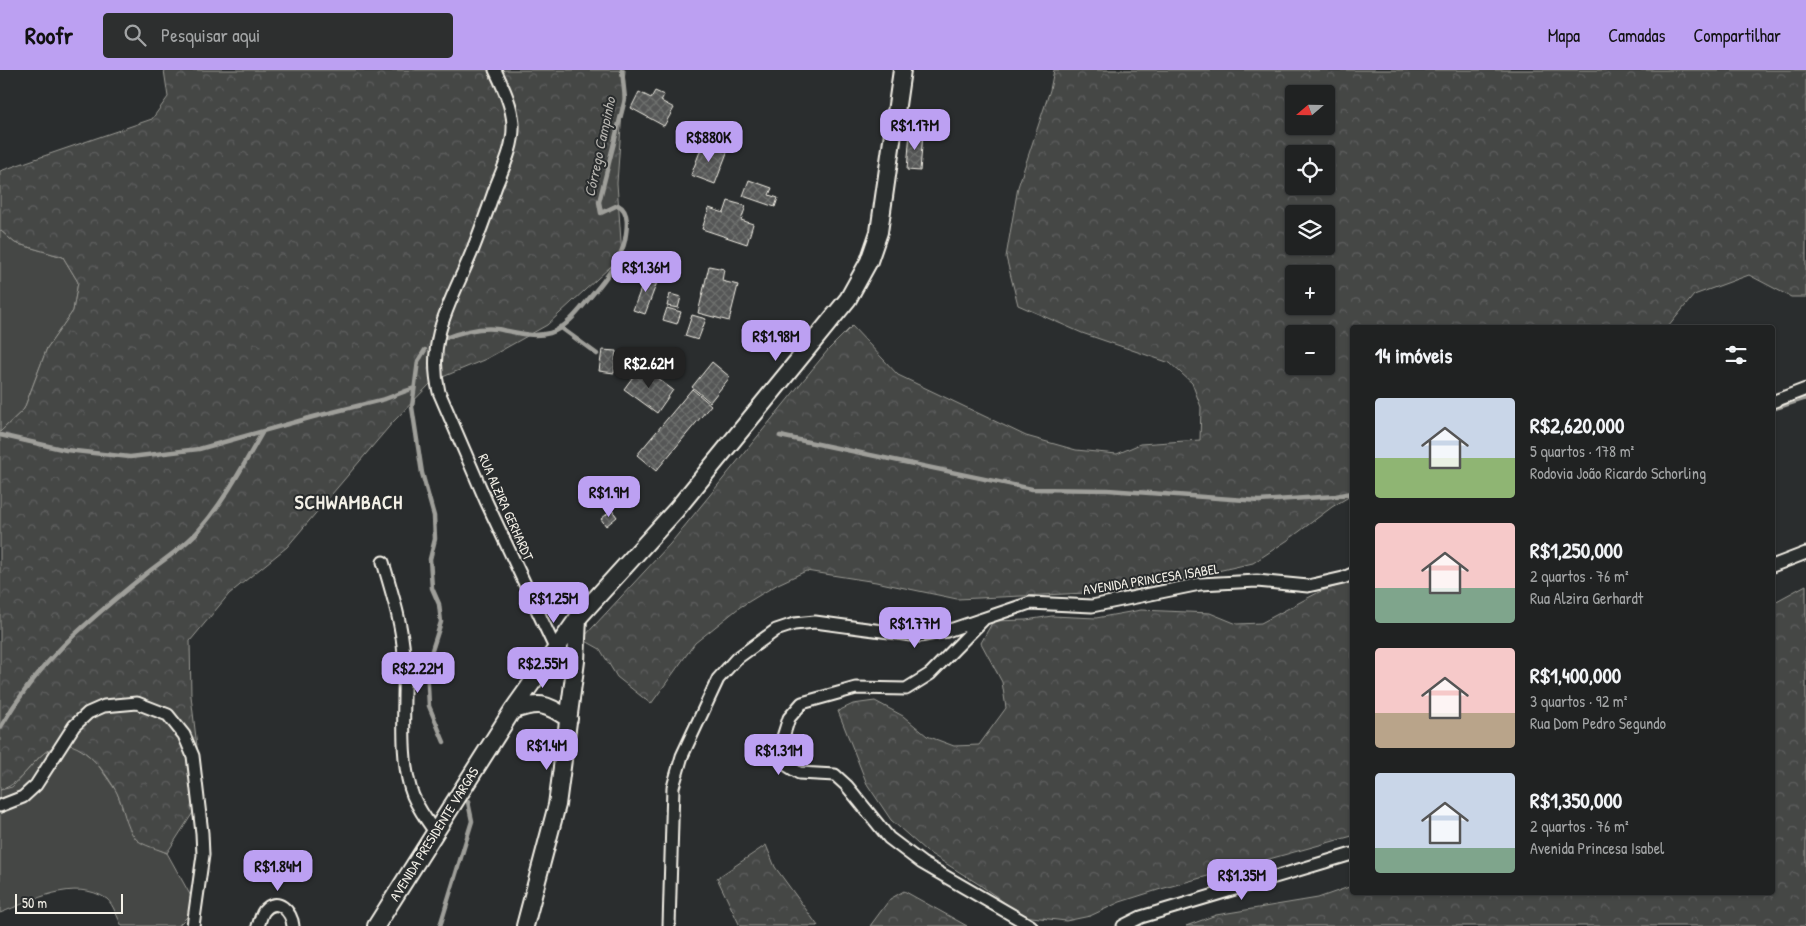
<!DOCTYPE html>
<html lang="pt">
<head>
<meta charset="utf-8">
<style>
  body { margin:0; font-family:"Patrick Hand",sans-serif; background:#2d2f2f; color:#f1f3f6; height:100vh; display:flex; flex-direction:column; font-size:19px; white-space:nowrap }
  * { box-sizing:border-box; margin:0 }
  p { font-size:16px; color:#a2a4a5 }
  .icon { flex:none; width:28px; height:28px; fill:none; stroke:currentColor; stroke-width:2; stroke-linecap:round; stroke-linejoin:round }
  .map { position:relative; flex:1; overflow:hidden }
  .panel { position:absolute; left:1350px; top:255px; width:425px; height:570px; display:flex; flex-direction:column; background:#202222; border-radius:5px; box-shadow:0 1px 4px #0004,0 0 0 1px #3d3f40 }
  .panel>* { flex:none }
  .needle { width:32px; rotate:250deg }
  .fabs { position:absolute; left:1285px; top:15px; display:grid; gap:10px }
  .fabs a { display:grid; place-items:center; width:50px; height:50px; border-radius:5px; background:#202222; box-shadow:0 1px 4px #0004,0 0 0 1px #3d3f40; font-size:25px }
  .scale { position:absolute; left:15px; bottom:12px; width:108px; box-sizing:border-box; padding-left:5px; border:2px solid #f4f1e8; border-top:0; font-size:14px; line-height:18px; white-space:nowrap; color:#f4f1e8; -webkit-text-stroke:4px #2a2d2e; paint-order:stroke }
  .price { position:absolute; translate:-50% -42px; padding:0 11px; border-radius:10px; background:#bca0f2; color:#111; font-size:16px; line-height:32px; filter:drop-shadow(0 1px 2px #0008) }
  .price::after { content:''; position:absolute; left:50%; top:30px; width:15px; height:11px; margin-left:-8px; background:inherit; clip-path:polygon(0 0,100% 0,50% 100%) }
  .price.active { background:#222; color:#fff }
  ul { padding:0; list-style:none }
  li { display:flex; align-items:center; gap:15px; height:125px; padding:0 25px }
  li span { display:grid; place-items:center; flex:none; width:140px; height:100px; border-radius:5px; color:#555 }
  li>.icon { margin-inline-start:auto }
  span .icon { width:60px; height:60px; fill:#fffc; stroke-width:1 }
  li b { font-size:21px }
  h2 { display:flex; justify-content:space-between; align-items:center; height:60px; padding:0 25px; font-size:21px }
  header { display:flex; align-items:center; gap:30px; box-sizing:border-box; height:70px; padding:0 25px; background:#bca0f2; color:#111 }
  header strong { font-size:24px }
  nav { display:flex; gap:28px; margin-inline-start:auto; font-size:18px }
  .search { width:350px; height:45px; background:#2d2f2f; display:flex; align-items:center; gap:12px; box-sizing:border-box; padding:0 18px; border-radius:5px; color:#a2a4a5; font-size:19px }
  .map>svg:first-child { display:block }
  .grass { fill:#444645; stroke:#9c9c96 }
  .forest { fill:url(#forest-crowns); stroke:#9c9c96; fill-rule:evenodd }
  .lines { fill:none; stroke-linecap:round; stroke-linejoin:round }
  .stream { stroke:#9f9f9a; stroke-width:4.5 }
  .building { fill:url(#building-cross-hatch); stroke:#f4f1e8 }
  .street-casing { stroke:#f4f1e8; stroke-width:15 }
  .secondary-casing { stroke:#f4f1e8; stroke-width:20 }
  .street { stroke:#2a2d2e; stroke-width:11 }
  .secondary { stroke:#2a2d2e; stroke-width:16 }
  .labels { text-anchor:middle; stroke-width:4; stroke-linejoin:round; paint-order:stroke }
  .street-label { font-size:14px; fill:#f4f1e8; stroke:#2a2d2e }
  .water-label { font-size:15px; font-style:italic; fill:#b5b3ae; stroke:#2a2d2e }
  .district-label { font-size:19px; font-weight:bold; letter-spacing:1px; fill:#f4f1e8; stroke:#2a2d2e }
</style>
</head>
<body>
<header>
<strong>Roofr</strong>
<div class="search"><svg class="icon" aria-label="search" viewBox="0 0 24 24"><circle cx="10" cy="10" r="6"/><path d="M15 15l6 6"/></svg>Pesquisar aqui</div>
<nav><a>Mapa</a><a>Camadas</a><a>Compartilhar</a></nav>
</header>
<div class="map">
<svg width="1806" height="856" viewBox="0 0 1806 856">
  <defs>
    <pattern id="forest-crowns" width="20" height="18" patternUnits="userSpaceOnUse" patternTransform="scale(1.25)"><rect width="20" height="18" fill="#444645"/><path d="M2 6a3 3 0 1 1 6 0M12 15a3 3 0 1 1 6 0" fill="none" stroke="#606160"/></pattern>
    <pattern id="building-cross-hatch" width="8" height="8" patternUnits="userSpaceOnUse" patternTransform="scale(1.25)"><rect width="8" height="8" fill="#555756"/><path d="M0 0l8 8M0 8l8-8" fill="none" stroke="#6e706e"/></pattern>
  </defs>
  <rect width="100%" height="100%" fill="#2a2d2e"/>
  <filter id="ink" filterUnits="userSpaceOnUse"><feTurbulence type="fractalNoise" baseFrequency=".02" numOctaves="2"/><feDisplacementMap in="SourceGraphic" scale="10" xChannelSelector="R" yChannelSelector="G"/><feConvolveMatrix kernelMatrix="1 2 1 2 8 2 1 2 1" color-interpolation-filters="sRGB"/></filter>
  <g filter="url(#ink)">
    <path class="grass" d="M0,160L15,173L63,187L78,212L73,241L47,278L24,339L0,362Z
      M60,674L76,675L96,692L117,722L129,757L137,770L167,783L193,830L188,846L178,856H122C118,849 113,834 107,829C74,807 32,831 0,843V720L12,717L44,682Z"/>
    <path class="forest" d="M164,0H625L617,113L622,186L547,255L486,289L433,311L393,352L287,477L229,524L190,571L191,626L203,727L167,783C159,779 143,776 136,769C125,757 124,737 117,723C108,705 82,669 60,675C34,681 26,713 0,720V362L24,339L47,278L73,241L78,212L63,187L15,173L0,160V101L152,49L168,27Z
      M1054,0H1806V227H1791L1749,205L1694,225L1668,257L1352,258V425L1332,437L1288,470L1253,493L1129,521L957,529L876,512L806,501L778,514L740,537L695,573L651,634L617,607L600,579L582,569L670,474L828,280L852,256L898,305L1026,366L1076,380L1117,384L1140,374L1200,370L1201,337L1192,313L1170,293L1082,263L1018,235L1006,187L1018,117L1050,20ZM1294,24H1326V56H1294ZM1294,84H1326V116H1294ZM1294,144H1326V176H1294ZM1294,204H1326V236H1294ZM1294,264H1326V296H1294Z
      M1352,511V766L1161,819L1120,832L1090,846L1066,851L1023,846L980,815L926,781L891,750L867,714L838,641L853,634L875,631L903,646L927,666L954,676L979,675L1006,638L1002,612L981,573L993,551L1026,550L1052,546L1096,548L1141,540L1210,543L1237,554L1261,553L1319,522Z
      M1806,515V856H1186L1216,845L1318,828L1352,816V822H1772L1773,533Z
      M766,775L775,797L818,856H740L717,808Z
      M904,821L967,856H870L890,829Z"/>
    <g class="lines">
      <path class="stream" d="M560,257L597,284
        M445,268C461,262 480,257 497,259C514,262 532,268 550,263C567,258 581,238 592,225C605,210 621,189 625,170C627,159 630,141 618,135L601,143L599,132L625,29L622,0
        M425,280L418,291L412,337L422,403L434,446L435,469L430,489L432,518L439,534L441,552L427,596L429,636L444,672
        M1772,339L1806,328
        M0,365L66,380L130,387L199,379L313,347L385,329L414,318
        M780,366L1032,419L1108,420L1259,431L1336,426L1352,423
        M0,658C39,591 83,555 142,507C161,491 184,478 200,459C225,430 243,396 262,363
        M440,856L472,751L468,732"/>
    </g>
    <path class="building" d="M655,21L664,25L661,31L674,38L664,56L631,38L639,22L651,28Z
      M910,61L923,63L920,101L907,100Z
      M704,71L728,80L715,114L691,105Z
      M749,110L772,118L769,125L778,128L775,137L743,126Z
      M728,131L746,136L741,150L753,154L747,174L702,159L709,138L724,143Z
      M709,196L724,199L722,211L738,215L729,251L698,243Z
      M647,203L659,207L645,244L633,240Z
      M670,224L681,227L678,238L667,236Z
      M667,238L681,242L677,254L663,250Z
      M692,245L706,249L698,270L685,266Z
      M602,280L616,281L614,303L599,301Z
      M712,292L730,307L710,332L692,317Z
      M641,296L673,320L657,343L624,319Z
      M692,319L711,335L656,401L637,385Z
      M612,440L617,447L606,456L601,449Z"/>
    <g class="lines">
      <g class="street-casing">
        <path id="street" d="M495,0C503,17 512,35 513,54C514,76 504,96 496,116C488,139 480,162 471,184C451,232 426,269 439,322L486,431L555,578
          M1772,332L1806,319
          M383,492C392,523 402,554 404,585C406,627 398,689 413,726C419,740 427,751 435,762
          M1772,496L1806,483
          M983,550L930,604L906,619L856,618L802,633L789,648L783,667L782,682L788,696L799,703L835,705L847,716L889,768L922,793L1031,856
          M0,736L23,727L36,715L74,656L88,643L104,636L137,633L168,645L184,665L193,686L202,763L203,785L193,856
          M258,856C260,851 261,845 264,841C277,825 292,842 293,856
          M669,856L673,717L682,686L718,609L736,589L776,560L794,554L815,552L919,566L947,561L1030,533L1092,536L1200,514L1257,511L1308,516L1343,508L1352,504
          M1123,856L1141,847L1352,784"/>
      </g>
      <g class="secondary-casing">
        <path id="secondary" d="M512,641C538,631 546,633 569,649
          M376,856L512,641L578,548L676,440L848,229L869,191L879,162L902,0
          M525,856L557,735L576,591L578,548"/>
      </g>
      <use href="#street" class="street"/>
      <use href="#secondary" class="secondary"/>
    </g>
  </g>
  <g class="labels">
    <g class="street-label">
      <text transform="translate(506 437) rotate(66)" y="5">RUA ALZIRA GERHARDT</text>
      <text transform="translate(1151 509) rotate(-9)" y="5">AVENIDA PRINCESA ISABEL</text>
      <text transform="translate(434 764) rotate(-58)" y="5">AVENIDA PRESIDENTE VARGAS</text>
    </g>
    <g class="water-label">
      <text transform="translate(600 77) rotate(-78)" y="5">Córrego Campinho</text>
    </g>
    <g class="district-label">
      <text x="349" y="439">SCHWAMBACH</text>
    </g>
  </g>
</svg>
<div class="fabs">
<a><svg class="needle" viewBox="-14 -14 28 28"><path d="M0-13l5 13h-10z" fill="#e53935"/><path d="M0 13l5-13h-10z" fill="#a2a4a5"/></svg></a>
<a><svg class="icon" aria-label="locate" viewBox="0 0 24 24"><circle cx="12" cy="12" r="6"/><path d="M12 2v4M12 18v4M2 12h4M18 12h4"/></svg></a>
<a><svg class="icon" aria-label="layers" viewBox="0 0 24 24"><path d="M12 4l9 5-9 5-9-5zM3 14l9 5 9-5"/></svg></a>
<a>+</a>
<a>−</a>
</div>
<div class="scale">50 m</div>
<b class="price" style="left:915px;top:81px">R$1.17M</b>
<b class="price" style="left:709px;top:93px">R$880K</b>
<b class="price" style="left:646px;top:223px">R$1.36M</b>
<b class="price" style="left:776px;top:292px">R$1.98M</b>
<b class="price active" style="left:649px;top:319px">R$2.62M</b>
<b class="price" style="left:609px;top:448px">R$1.9M</b>
<b class="price" style="left:554px;top:554px">R$1.25M</b>
<b class="price" style="left:915px;top:579px">R$1.77M</b>
<b class="price" style="left:543px;top:619px">R$2.55M</b>
<b class="price" style="left:418px;top:624px">R$2.22M</b>
<b class="price" style="left:547px;top:701px">R$1.4M</b>
<b class="price" style="left:779px;top:706px">R$1.31M</b>
<b class="price" style="left:278px;top:822px">R$1.84M</b>
<b class="price" style="left:1242px;top:831px">R$1.35M</b>
<section class="panel">
<h2>14 imóveis<svg class="icon" aria-label="filters" viewBox="0 0 24 24"><path d="M4 7h16M4 17h16"/><circle cx="9" cy="7" r="2"/><circle cx="15" cy="17" r="2"/></svg></h2>
<ul>
<li><span style="background:linear-gradient(#c9d6e8 60%,#8fb573 0)"><svg class="icon" aria-label="home" viewBox="0 0 24 24"><path d="M3 11l9-7 9 7M6 9v11h12V9"/></svg></span><div><b>R$2,620,000</b><p>5 quartos · 178 m²</p><p>Rodovia João Ricardo Schorling</p></div></li>
<li><span style="background:linear-gradient(#f6c9c9 65%,#7fa58c 0)"><svg class="icon" aria-label="home" viewBox="0 0 24 24"><path d="M3 11l9-7 9 7M6 9v11h12V9"/></svg></span><div><b>R$1,250,000</b><p>2 quartos · 76 m²</p><p>Rua Alzira Gerhardt</p></div></li>
<li><span style="background:linear-gradient(#f6c9c9 65%,#b9a48a 0)"><svg class="icon" aria-label="home" viewBox="0 0 24 24"><path d="M3 11l9-7 9 7M6 9v11h12V9"/></svg></span><div><b>R$1,400,000</b><p>3 quartos · 92 m²</p><p>Rua Dom Pedro Segundo</p></div></li>
<li><span style="background:linear-gradient(#c9d6e8 75%,#7fa58c 0)"><svg class="icon" aria-label="home" viewBox="0 0 24 24"><path d="M3 11l9-7 9 7M6 9v11h12V9"/></svg></span><div><b>R$1,350,000</b><p>2 quartos · 76 m²</p><p>Avenida Princesa Isabel</p></div></li>
</ul>
</section>
</div>
</body>
</html>
